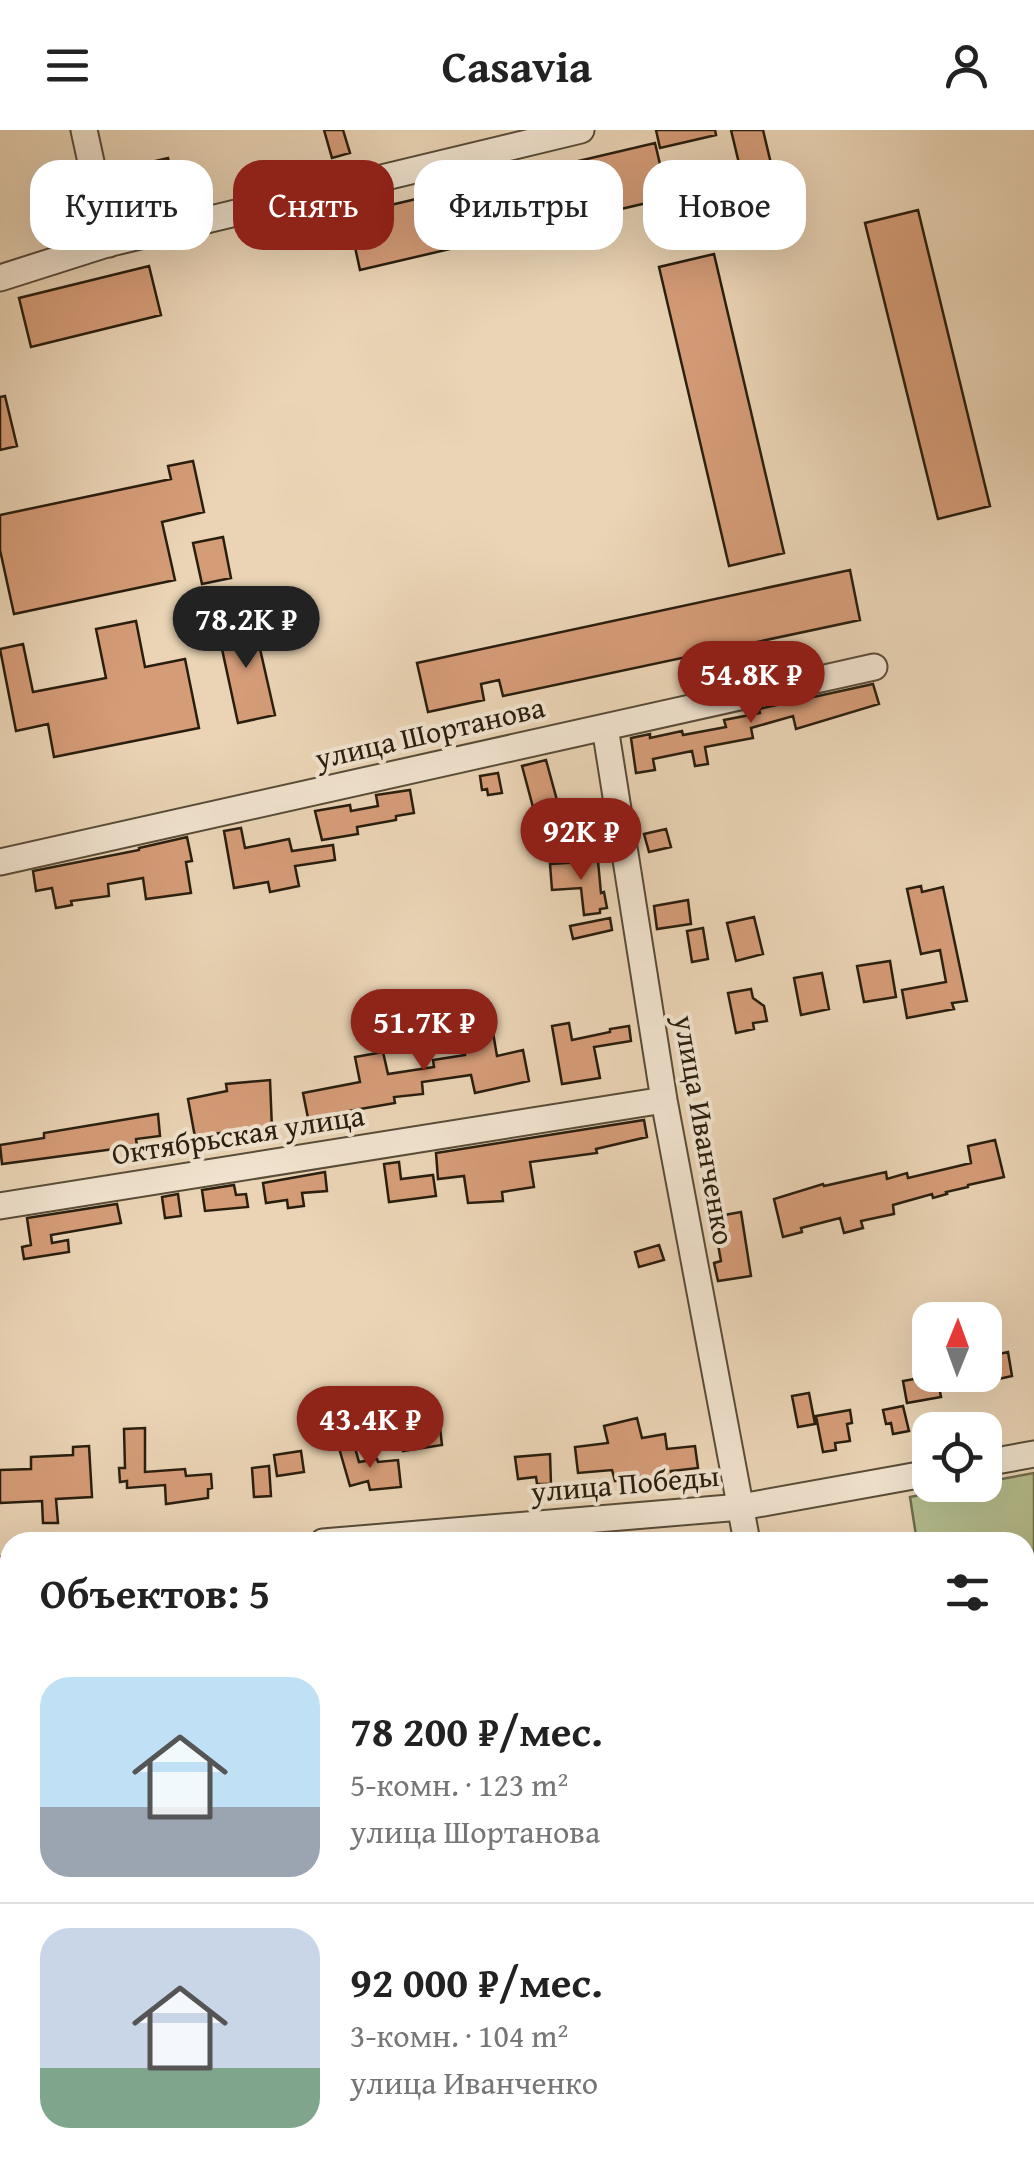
<!DOCTYPE html>
<html lang="ru">
<head>
<meta charset="utf-8">
<style>
  body { margin:0; font-family:"Gentium Book Plus",serif; background:#f2f2f2; color:#222; height:100vh; display:flex; flex-direction:column; font-size:38px; white-space:nowrap }
  * { box-sizing:border-box; margin:0 }
  p { font-size:32px; color:#767676 }
  .icon { flex:none; width:55px; height:55px; fill:none; stroke:currentColor; stroke-width:2; stroke-linecap:round; stroke-linejoin:round }
  .map { position:relative; flex:1; overflow:hidden }
  .details { position:absolute; left:0px; top:1402px; width:1035px; height:642px; display:flex; flex-direction:column; background:#fff; border-radius:30px 30px 0 0; box-shadow:0 10px 40px #0002 }
  .details>* { flex:none }
  .guide { position:absolute; left:30px; top:30px; width:975px; height:90px; display:flex; gap:20px }
  .needle { width:65px; rotate:1deg }
  .controls { position:absolute; left:912px; top:1172px; display:grid; gap:20px }
  .controls a { display:grid; place-items:center; width:90px; height:90px; border-radius:20px; background:#fff; box-shadow:0 10px 40px #0002; font-size:50px }
  .price { position:absolute; translate:-50% -85px; padding:0 22px; border-radius:35px; background:#8f2418; color:#fff; font-size:32px; line-height:65px; filter:drop-shadow(0 2px 5px #0008) }
  .price::after { content:''; position:absolute; left:50%; top:60px; width:30px; height:22px; margin-left:-15px; background:inherit; clip-path:polygon(0 0,100% 0,50% 100%) }
  .price.on { background:#222; color:#fff }
  ul { padding:0; list-style:none }
  li { display:flex; align-items:center; gap:30px; height:250px; padding:0 40px }
  li+li { border-top:2px solid #e0e0e0 }
  li span { display:grid; place-items:center; flex:none; width:280px; height:200px; border-radius:30px; color:#555 }
  li>.icon { margin-inline-start:auto }
  span .icon { width:120px; height:120px; fill:#fffc; stroke-width:1 }
  li b { font-size:42px }
  h2 { display:flex; justify-content:space-between; align-items:center; height:120px; padding:0 40px; font-size:42px }
  .chip { padding:0 35px; border-radius:30px; background:#fff; box-shadow:0 10px 40px #0002; font-size:35px; line-height:90px }
  .chip.on { background:#8f2418; color:#fff }
  header { display:flex; justify-content:space-between; align-items:center; height:130px; padding:0 40px; background:#fff; font-size:45px; font-weight:600 }
  .map>svg:first-child { display:block }
  .green { fill:#b6bd8d; stroke:#706e4e; stroke-width:2.5 }
  .building { fill:#d59c78; stroke:#291e0e; stroke-width:2.5 }
  .lines { fill:none; stroke-linecap:round; stroke-linejoin:round }
  .minor-casing { stroke:#594c38; stroke-width:29 }
  .minor { stroke:#f1e3cf; stroke-width:25 }
  .labels { text-anchor:middle; stroke-width:8; stroke-linejoin:round; paint-order:stroke }
  .street-label { font-size:30px; fill:#291e0e; stroke:#f1e3cf }
</style>
</head>
<body>
<header><svg class="icon" aria-label="menu" viewBox="0 0 24 24"><path d="M4 6h16M4 12h16M4 18h16"/></svg>Casavia<svg class="icon" aria-label="person" viewBox="0 0 24 24"><circle cx="12" cy="8" r="4"/><path d="M4 21q1-7 8-7t8 7"/></svg></header>
<div class="map">
<svg width="1034" height="2043" viewBox="0 0 1034 2043">
  <rect width="100%" height="100%" fill="#ead4b5"/>
  <filter id="stains"><feTurbulence type="fractalNoise" baseFrequency=".002" numOctaves="4"/><feColorMatrix values="0 0 0 0 .2 0 0 0 0 .09 0 0 0 0 .02 0 0 0 .5 -.17"/></filter>
  <radialGradient id="worn" r=".72"><stop offset=".6" stop-color="#630" stop-opacity="0"/><stop offset="1" stop-color="#630" stop-opacity=".3"/></radialGradient>
  <path class="green" d="M1034,1343V1637L1025,1638V1412H917L910,1367L971,1355H985V1352Z"/>
  <path class="building" d="M324,0H343L350,23L332,28Z
    M656,0H715L716,5L660,18Z
    M731,0H763L778,63L748,71Z
    M655,13L668,68L360,140L348,85Z
    M168,28L175,57L150,63L143,34Z
    M918,80L990,376L938,389L865,93Z
    M714,124L784,423L729,436L659,137Z
    M149,136L161,185L31,217L19,168Z
    M5,266L17,316L0,320V267Z
    M193,331L204,382L162,392L175,450L14,484L0,420V385L171,349L168,336Z
    M223,407L231,448L202,454L193,413Z
    M850,440L860,490L503,566L499,550L481,554L484,570L428,582L417,533Z
    M253,488L275,585L238,593L217,496Z
    M136,491L145,537L185,529L199,598L54,627L48,594L16,601L0,519L23,514L33,562L106,548L96,499Z
    M873,554L879,574L796,599L793,586L751,598L753,608L705,617L708,634L695,636L692,621L653,629L655,640L636,643L631,608L650,604V608L682,601L683,605L726,597L724,590L760,583L759,579Z
    M546,630L558,674L534,681L522,636Z
    M498,643L502,663L488,665L487,659L482,660L480,646Z
    M410,660L414,683L396,686V690L357,697L358,704L322,710L315,681L350,675L351,681L378,676L376,665Z
    M241,698L245,718L289,709L292,721L333,715L335,730L295,736L299,756L270,762L268,752L234,758L224,701Z
    M666,699L671,717L649,722L644,704Z
    M187,707L192,731L186,732L191,763L146,769L143,748L108,754L109,766L71,771L72,775L56,778L52,758L36,761L33,741L139,720V718Z
    M598,731L601,763L604,762L607,778L600,779V783L584,785L581,758L552,760L550,734Z
    M921,756L922,762L943,757L967,871L952,873L954,879L907,888L902,860L946,852L940,820L921,824L907,759Z
    M688,770L691,794L657,799L654,776Z
    M754,787L763,824L736,831L727,793Z
    M610,788L612,800L573,809L570,796Z
    M703,798L708,829L692,832L687,801Z
    M890,831L896,867L864,872L857,836Z
    M822,843L829,879L801,885L794,848Z
    M751,859L753,868L764,876L767,891L753,893L754,899L736,903L728,863Z
    M490,885L497,926L523,920L529,951L475,963L471,945L422,952L423,964L394,967L395,973L308,988L303,963L360,952L355,927L383,922L388,944L434,937L433,930L465,925L460,890Z
    M569,893L572,910L610,902V899L629,896L631,911L594,917L600,948L562,954L552,896Z
    M270,950L272,999L233,1003V1001L195,1007L188,969L227,961L226,954Z
    M158,984L160,1006L136,1009L137,1016L2,1034L0,1015L44,1008V1003Z
    M644,990L647,1007L596,1019L597,1023L530,1032L534,1057L502,1062L503,1071L468,1073L464,1046L438,1049L436,1023Z
    M995,1010L1004,1047L968,1055V1057L946,1062L947,1064L933,1068L932,1064L893,1075L894,1084L861,1091L863,1098L844,1103L840,1088L801,1098L802,1102L783,1107L774,1069L823,1054L824,1056L886,1042L887,1049L907,1043L908,1048L971,1033L968,1016Z
    M399,1032L401,1049L433,1045L436,1066L389,1072L384,1034Z
    M325,1042L327,1061L302,1063L304,1076L288,1078L287,1070L266,1073L263,1053Z
    M234,1055L236,1065L246,1064L248,1077L205,1081L202,1060Z
    M178,1064L181,1086L165,1088L162,1067Z
    M117,1074L121,1093L51,1105L52,1113L68,1110L69,1122L24,1129L22,1117L31,1115L27,1088Z
    M741,1082L751,1146L718,1151L714,1133L721,1131L713,1087Z
    M659,1115L664,1130L639,1137L635,1122Z
    M1008,1222L1012,1246L985,1252V1227Z
    M937,1245L941,1267L907,1273L903,1251Z
    M809,1263L815,1294L798,1297L792,1266Z
    M903,1276L909,1301L893,1304L891,1293L886,1294L883,1280Z
    M850,1280L852,1293L847,1294L850,1311L835,1313L836,1320L823,1322L816,1286Z
    M637,1288L642,1308L665,1304L667,1319L695,1316L698,1338L671,1341L672,1348L660,1350L659,1347L646,1349V1346L615,1351L612,1340L578,1343L575,1317L608,1313L604,1296Z
    M439,1289L442,1315L403,1321L399,1295Z
    M145,1298V1342L185,1339L186,1346L211,1344L212,1358L208,1359V1368L166,1374L165,1355L127,1358V1351L120,1352L119,1338H125L124,1299Z
    M354,1314L359,1332L377,1329L378,1332L398,1330L401,1357L370,1360L368,1351L350,1356L339,1318Z
    M89,1316L92,1367L56,1369L58,1393H43L42,1371L0,1373V1340L31,1339V1327L73,1325V1317Z
    M301,1321L304,1342L277,1346L274,1325Z
    M550,1324L551,1354H537L536,1347L518,1349L515,1327Z
    M269,1336L271,1366L254,1367L252,1338Z"/>
  <g class="lines">
    <g class="minor-casing">
      <path id="minor" d="M84,0L109,114
        M0,148L107,114L581,0
        M605,597L664,970L747,1412
        M0,732L874,537
        M0,1076L664,970
        M985,1333L1034,1324
        M323,1412L741,1377L930,1343
        M0,1440L10,1439
        M1025,1833L1034,1832
        M0,1918L10,1917
        M851,2035L852,2043"/>
    </g>
    <use href="#minor" class="minor"/>
  </g>
  <g class="labels">
    <g class="street-label">
      <text transform="translate(430 603) rotate(-13)" y="10">улица Шортанова</text>
      <text transform="translate(704 1000) rotate(80)" y="10">улица Иванченко</text>
      <text transform="translate(238 1005) rotate(-9)" y="10">Октябрьская улица</text>
      <text transform="translate(625 1354) rotate(-5)" y="10">улица Победы</text>
    </g>
  </g>
  <rect width="100%" height="100%" filter="url(#stains)"/>
  <rect width="100%" height="100%" fill="url(#worn)"/>
</svg>
<div class="controls">
<a><svg class="needle" viewBox="-14 -14 28 28"><path d="M0-13l5 13h-10z" fill="#e53935"/><path d="M0 13l5-13h-10z" fill="#767676"/></svg></a>
<a><svg class="icon" aria-label="locate" viewBox="0 0 24 24"><circle cx="12" cy="12" r="6"/><path d="M12 2v4M12 18v4M2 12h4M18 12h4"/></svg></a>
</div>
<b class="price on" style="left:246px;top:541px">78.2K ₽</b>
<b class="price" style="left:751px;top:596px">54.8K ₽</b>
<b class="price" style="left:581px;top:753px">92K ₽</b>
<b class="price" style="left:424px;top:944px">51.7K ₽</b>
<b class="price" style="left:370px;top:1341px">43.4K ₽</b>
<div class="guide">
<a class="chip">Купить</a>
<a class="chip on">Снять</a>
<a class="chip">Фильтры</a>
<a class="chip">Новое</a>
</div>
<section class="details">
<h2>Объектов: 5<svg class="icon" aria-label="filters" viewBox="0 0 24 24"><path d="M4 7h16M4 17h16"/><circle cx="9" cy="7" r="2"/><circle cx="15" cy="17" r="2"/></svg></h2>
<ul>
<li><span style="background:linear-gradient(#bfe0f5 65%,#9aa5b1 0)"><svg class="icon" aria-label="home" viewBox="0 0 24 24"><path d="M3 11l9-7 9 7M6 9v11h12V9"/></svg></span><div><b>78 200 ₽/мес.</b><p>5-комн. · 123 m²</p><p>улица Шортанова</p></div></li>
<li><span style="background:linear-gradient(#c9d6e8 70%,#7fa58c 0)"><svg class="icon" aria-label="home" viewBox="0 0 24 24"><path d="M3 11l9-7 9 7M6 9v11h12V9"/></svg></span><div><b>92 000 ₽/мес.</b><p>3-комн. · 104 m²</p><p>улица Иванченко</p></div></li>
</ul>
</section>
</div>
</body>
</html>
